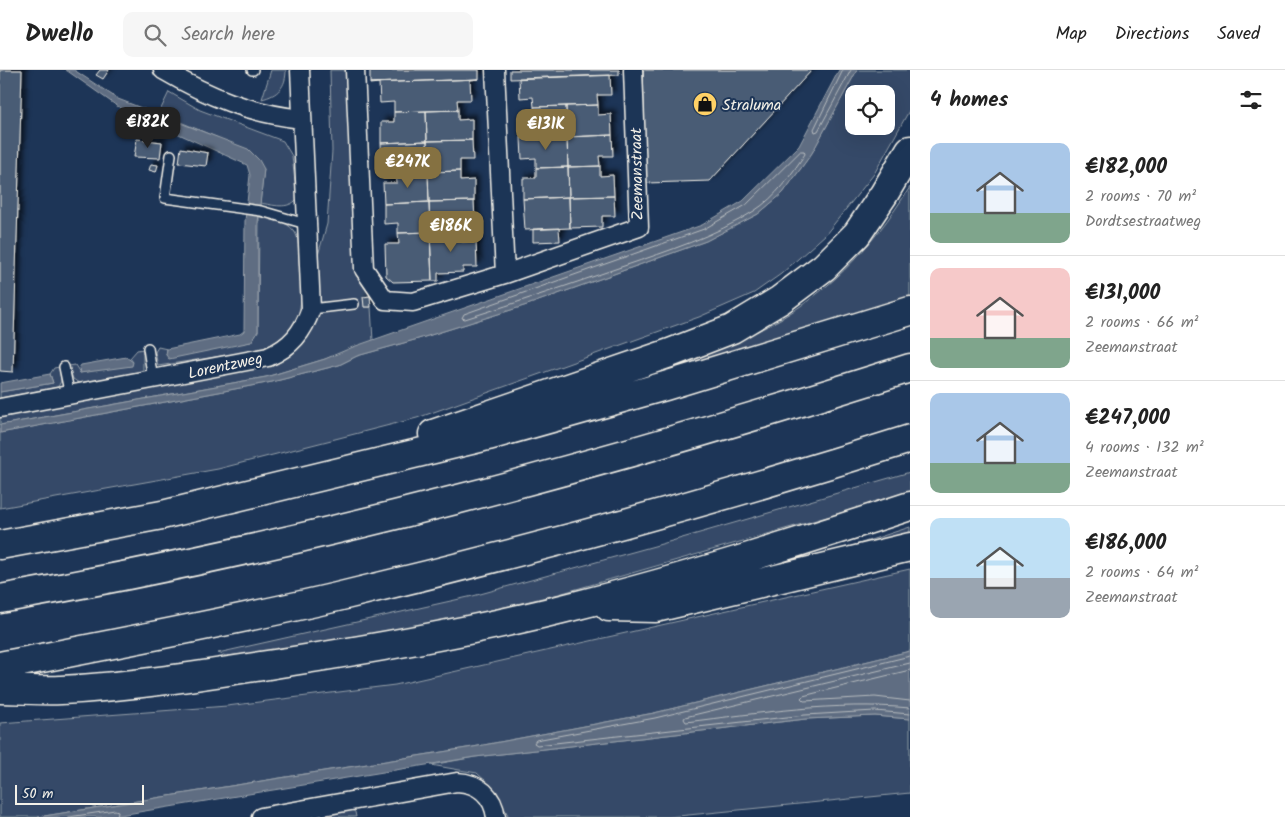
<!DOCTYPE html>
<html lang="en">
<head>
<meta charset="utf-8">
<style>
  body { margin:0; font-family:Kalam,sans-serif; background:#f6f6f6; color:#222; height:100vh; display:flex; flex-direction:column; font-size:19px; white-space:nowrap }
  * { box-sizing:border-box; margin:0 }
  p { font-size:16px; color:#767676 }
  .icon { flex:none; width:28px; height:28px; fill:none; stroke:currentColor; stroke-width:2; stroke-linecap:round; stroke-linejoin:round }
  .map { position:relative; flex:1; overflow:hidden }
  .sheet { display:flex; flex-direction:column; background:#fff; width:375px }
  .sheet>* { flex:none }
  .tools { position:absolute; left:845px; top:15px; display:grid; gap:10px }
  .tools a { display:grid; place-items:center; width:50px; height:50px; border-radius:10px; background:#fff; box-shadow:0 5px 20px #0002; font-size:25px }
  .scale { position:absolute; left:15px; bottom:12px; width:129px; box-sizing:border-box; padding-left:5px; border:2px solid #f4f1e8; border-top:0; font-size:14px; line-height:18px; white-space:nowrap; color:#f4f1e8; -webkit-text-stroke:4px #1d3557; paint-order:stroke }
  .price { position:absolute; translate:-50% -42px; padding:0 11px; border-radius:10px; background:#857141; color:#fff; font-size:16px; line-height:32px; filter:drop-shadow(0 1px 2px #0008) }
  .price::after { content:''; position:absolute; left:50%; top:30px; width:15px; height:11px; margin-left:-8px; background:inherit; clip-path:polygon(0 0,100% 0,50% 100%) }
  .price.active { background:#222; color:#fff }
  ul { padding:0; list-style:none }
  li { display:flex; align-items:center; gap:15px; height:125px; padding:0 20px }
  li+li { border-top:1px solid #e0e0e0 }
  li span { display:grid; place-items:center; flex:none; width:140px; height:100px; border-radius:10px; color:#555 }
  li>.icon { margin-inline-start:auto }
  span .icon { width:60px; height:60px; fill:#fffc; stroke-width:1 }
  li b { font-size:21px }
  h2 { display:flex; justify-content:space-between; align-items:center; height:60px; padding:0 20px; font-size:21px }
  header { display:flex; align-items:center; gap:30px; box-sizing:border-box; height:70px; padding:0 25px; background:#fff; border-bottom:1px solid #e0e0e0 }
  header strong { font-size:24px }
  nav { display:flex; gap:28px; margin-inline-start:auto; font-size:18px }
  .search { width:350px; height:45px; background:#f6f6f6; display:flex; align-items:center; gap:12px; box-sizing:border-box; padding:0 18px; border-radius:10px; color:#767676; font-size:19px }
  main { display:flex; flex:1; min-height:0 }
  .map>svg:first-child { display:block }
  .green { fill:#354a67; stroke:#949ea8; fill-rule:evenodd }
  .water { fill:#5e6d82; stroke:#9aa2ab }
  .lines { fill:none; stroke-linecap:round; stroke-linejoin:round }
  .shore { stroke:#b8bcbf; stroke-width:1 }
  .building { fill:#485b74; stroke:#f4f1e8; filter:url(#shadow) }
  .lane-casing { stroke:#f4f1e8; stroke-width:12 }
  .street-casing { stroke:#f4f1e8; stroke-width:21 }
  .highway-casing { stroke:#f4f1e8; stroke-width:31 }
  .lane { stroke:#1d3557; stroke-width:9 }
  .street { stroke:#1d3557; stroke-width:18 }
  .highway { stroke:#1d3557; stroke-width:28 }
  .labels { text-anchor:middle; stroke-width:4; stroke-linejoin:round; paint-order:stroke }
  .poi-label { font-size:16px; fill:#f4f1e8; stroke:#1d3557; text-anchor:start }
  .street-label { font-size:16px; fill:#f4f1e8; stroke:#1d3557 }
</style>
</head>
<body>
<header>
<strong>Dwello</strong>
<div class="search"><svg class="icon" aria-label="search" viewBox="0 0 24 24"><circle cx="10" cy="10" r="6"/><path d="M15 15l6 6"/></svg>Search here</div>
<nav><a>Map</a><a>Directions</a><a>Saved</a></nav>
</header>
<main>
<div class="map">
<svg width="910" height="747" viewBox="0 0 910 747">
  <defs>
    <filter id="shadow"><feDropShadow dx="4.5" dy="-4.5" stdDeviation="2.5" flood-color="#0009"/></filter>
  </defs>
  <rect width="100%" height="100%" fill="#1d3557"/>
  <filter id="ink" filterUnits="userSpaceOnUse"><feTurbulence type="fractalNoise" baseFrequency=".02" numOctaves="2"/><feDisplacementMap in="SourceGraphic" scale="10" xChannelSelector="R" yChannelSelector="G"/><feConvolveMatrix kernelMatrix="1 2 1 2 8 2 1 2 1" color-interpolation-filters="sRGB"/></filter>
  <g filter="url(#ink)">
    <path class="green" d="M271,0H286C286,17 278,25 262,29Z
      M330,0H348L356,196L359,210L370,226L364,237H371L373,271L325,289L266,307L0,355V346L277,294L292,285L304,273L316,247V192L327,154L332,81Z
      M857,0H910V39L874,104L826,164L781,204L754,223L699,247L417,348L218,399L0,438V363L272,312L339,295L357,286L418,269L527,235L706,171L758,144L783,123L812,83ZM854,24H886V56H854Z
      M169,22L200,40L283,71L292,86L297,129C288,140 273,135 260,133L264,99L216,67L159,43Z
      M910,117V228L790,269L546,338L758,261C825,228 870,180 910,117Z
      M259,147C271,149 286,150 294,161C300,168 298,182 299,191C303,235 306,260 259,280L158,296L155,282L158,277L167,279L166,285L251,272L258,261Z
      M143,279V300L140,302L79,313L73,309L69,296L75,295L80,303L133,292L130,288L137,280Z
      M59,297L61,311L58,317L0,328V322L53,313L50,304L54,298Z
      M910,402V423L559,524L424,556L289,579L226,586L218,583L473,526L658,475Z
      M910,457V467L819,487Z
      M910,499V581L654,643L473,677L38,747H0V653L227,636L395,615Z
      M875,646L910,649V723L668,747H509L494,719L477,703L431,695L475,687L806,649Z
      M352,740L355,742L356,747H309Z"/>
    <path class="water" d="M66,0H74L118,29L248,79L259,90L264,99L258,153V261L251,272L169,289L166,285L167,279L240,264L244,261L245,151L250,105L247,95L117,36Z
      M839,0H857L812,83L783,123L758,144L706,171L527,235L418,269L357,286L339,295L272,312L0,363V355L266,307L325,289L353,277L702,155L743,131L799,76Z
      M126,287L133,292L132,296L80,303L79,298L81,295Z
      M50,304L53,313L0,322V313Z
      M910,581V649L875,646L806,649L475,687L108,747H38L473,677L654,643Z"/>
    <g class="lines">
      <path class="shore" d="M843,0L814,59L815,62L818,61L851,0
        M801,81H804L805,84C791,105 776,127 754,141C715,166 668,181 624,196C572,214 519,232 465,249L462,248L464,244L704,159L746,135Z
        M910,586L655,648L536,670L534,673L537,675L805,645L875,641L910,644
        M910,593L685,647L684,649L686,652C760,643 835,631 910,638
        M910,600L803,626L801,628L804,631L875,627L910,631
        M69,747L115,740L118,741L117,747"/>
    </g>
    <path class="building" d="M0,0H22L13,302L0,301Z
      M100,0H109L103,9L96,5Z
      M370,0H479V9L370,13Z
      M510,0H619V5L510,9Z
      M643,0H810L811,1L710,111L646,113Z
      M610,5L611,25H597L598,35L534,37L533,27L520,28L519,8Z
      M479,9L470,10L471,30H457L458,40L394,42V32L380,33L379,13L370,14V13Z
      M598,35V45L611,44L612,65L567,67L566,36Z
      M566,36L567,67L521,68V47L534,48V37Z
      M458,40V50L472,49V70L427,71L426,41Z
      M426,41L427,71L381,73V52H394V42Z
      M612,65L613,86H599L600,96L568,97L567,67Z
      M567,67L568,97L536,98V88L522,89L521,68Z
      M137,69L162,72L160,88L134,87Z
      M472,70L473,90H460V101L428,102L427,71Z
      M427,71L428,102L396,103V92L382,94L381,73Z
      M181,78L208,83L206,96L179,93Z
      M151,94L158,95L156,102L149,100Z
      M600,96V106L613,105L614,126L569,127L568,97Z
      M568,97L569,127L523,129V108H536V98Z
      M460,101V111L474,110V131L429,132L428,102Z
      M428,102L429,132L384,134L383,113H397L396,103Z
      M614,126L615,146H602V157L570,158L569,127Z
      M569,127L570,158L525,160L523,129Z
      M474,131L475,151H461L462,161L430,162L429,132Z
      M429,132L430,162L398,163V153L384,154V134Z
      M559,158L560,171L533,172V159Z
      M462,161V172L476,171L477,197H463V202L438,203V211H432L430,162Z
      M430,162L432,211L393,212L386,206L385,174H399L398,163Z
      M370,226L371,237H364L363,227Z"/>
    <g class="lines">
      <g class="lane-casing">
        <path id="lane" d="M252,0H253
          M171,85L165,128L261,141L306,154
          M311,239L354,234
          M148,278L153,310
          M64,297L70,326"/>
      </g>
      <g class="street-casing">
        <path id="street" d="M163,0C209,27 249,43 302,49
          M355,0L364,199L385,230L413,232L505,204L639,157L633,0
          M495,0L505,204
          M0,338L268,287C291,277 303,262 311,239L300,0
          M261,747L457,712C479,713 493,726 496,747"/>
      </g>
      <g class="highway-casing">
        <path id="highway" d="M433,364L670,283L732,259L780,230L824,197L857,164L884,124L910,80
          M0,475L162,445L488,366L665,316L910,241
          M0,529C309,475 612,393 910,298
          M609,537L656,538L910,477
          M0,596C113,574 226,553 337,527C530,481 721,429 910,369
          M0,619C20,619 41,621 61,620C139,616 216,603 293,591C388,576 485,559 578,535C690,507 800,472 910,436"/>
      </g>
      <use href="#lane" class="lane"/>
      <use href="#street" class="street"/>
      <use href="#highway" class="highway"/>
    </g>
  </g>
  <defs>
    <g id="shop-disc" transform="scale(1.25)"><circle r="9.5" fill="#ffd166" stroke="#1d3557"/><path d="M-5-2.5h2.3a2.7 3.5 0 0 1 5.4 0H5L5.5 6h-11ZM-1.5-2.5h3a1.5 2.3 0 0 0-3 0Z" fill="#111"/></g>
  </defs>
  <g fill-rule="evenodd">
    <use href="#shop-disc" x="705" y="34"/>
  </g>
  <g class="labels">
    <g class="poi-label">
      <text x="722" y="40">Straluma</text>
    </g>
    <g class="street-label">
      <text transform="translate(636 104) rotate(-91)" y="6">Zeemanstraat</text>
      <text transform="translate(225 295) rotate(-12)" y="6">Lorentzweg</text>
    </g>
  </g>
</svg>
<div class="tools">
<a><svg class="icon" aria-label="locate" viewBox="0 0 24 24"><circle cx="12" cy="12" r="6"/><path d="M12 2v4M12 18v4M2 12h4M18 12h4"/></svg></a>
</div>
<div class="scale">50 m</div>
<b class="price active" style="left:148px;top:79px">€182K</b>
<b class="price" style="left:546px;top:81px">€131K</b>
<b class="price" style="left:408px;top:119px">€247K</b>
<b class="price" style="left:451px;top:183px">€186K</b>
</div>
<section class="sheet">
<h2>4 homes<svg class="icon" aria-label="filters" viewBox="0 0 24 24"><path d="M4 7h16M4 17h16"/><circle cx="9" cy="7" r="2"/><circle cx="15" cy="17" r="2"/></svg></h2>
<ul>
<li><span style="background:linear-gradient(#a9c7e8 70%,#7fa58c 0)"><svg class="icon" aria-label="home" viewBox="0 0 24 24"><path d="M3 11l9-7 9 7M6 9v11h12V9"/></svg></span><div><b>€182,000</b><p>2 rooms · 70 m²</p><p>Dordtsestraatweg</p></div></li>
<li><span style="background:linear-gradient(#f6c9c9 70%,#7fa58c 0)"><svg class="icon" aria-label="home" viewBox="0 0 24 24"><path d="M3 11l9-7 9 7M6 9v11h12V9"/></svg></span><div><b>€131,000</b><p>2 rooms · 66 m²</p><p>Zeemanstraat</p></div></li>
<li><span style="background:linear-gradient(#a9c7e8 70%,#7fa58c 0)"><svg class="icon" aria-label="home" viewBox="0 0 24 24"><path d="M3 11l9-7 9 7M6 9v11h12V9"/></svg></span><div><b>€247,000</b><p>4 rooms · 132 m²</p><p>Zeemanstraat</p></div></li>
<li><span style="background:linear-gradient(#bfe0f5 60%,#9aa5b1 0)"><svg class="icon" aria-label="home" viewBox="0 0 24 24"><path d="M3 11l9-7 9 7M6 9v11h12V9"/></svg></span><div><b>€186,000</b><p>2 rooms · 64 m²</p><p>Zeemanstraat</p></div></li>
</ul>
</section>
</main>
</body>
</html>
